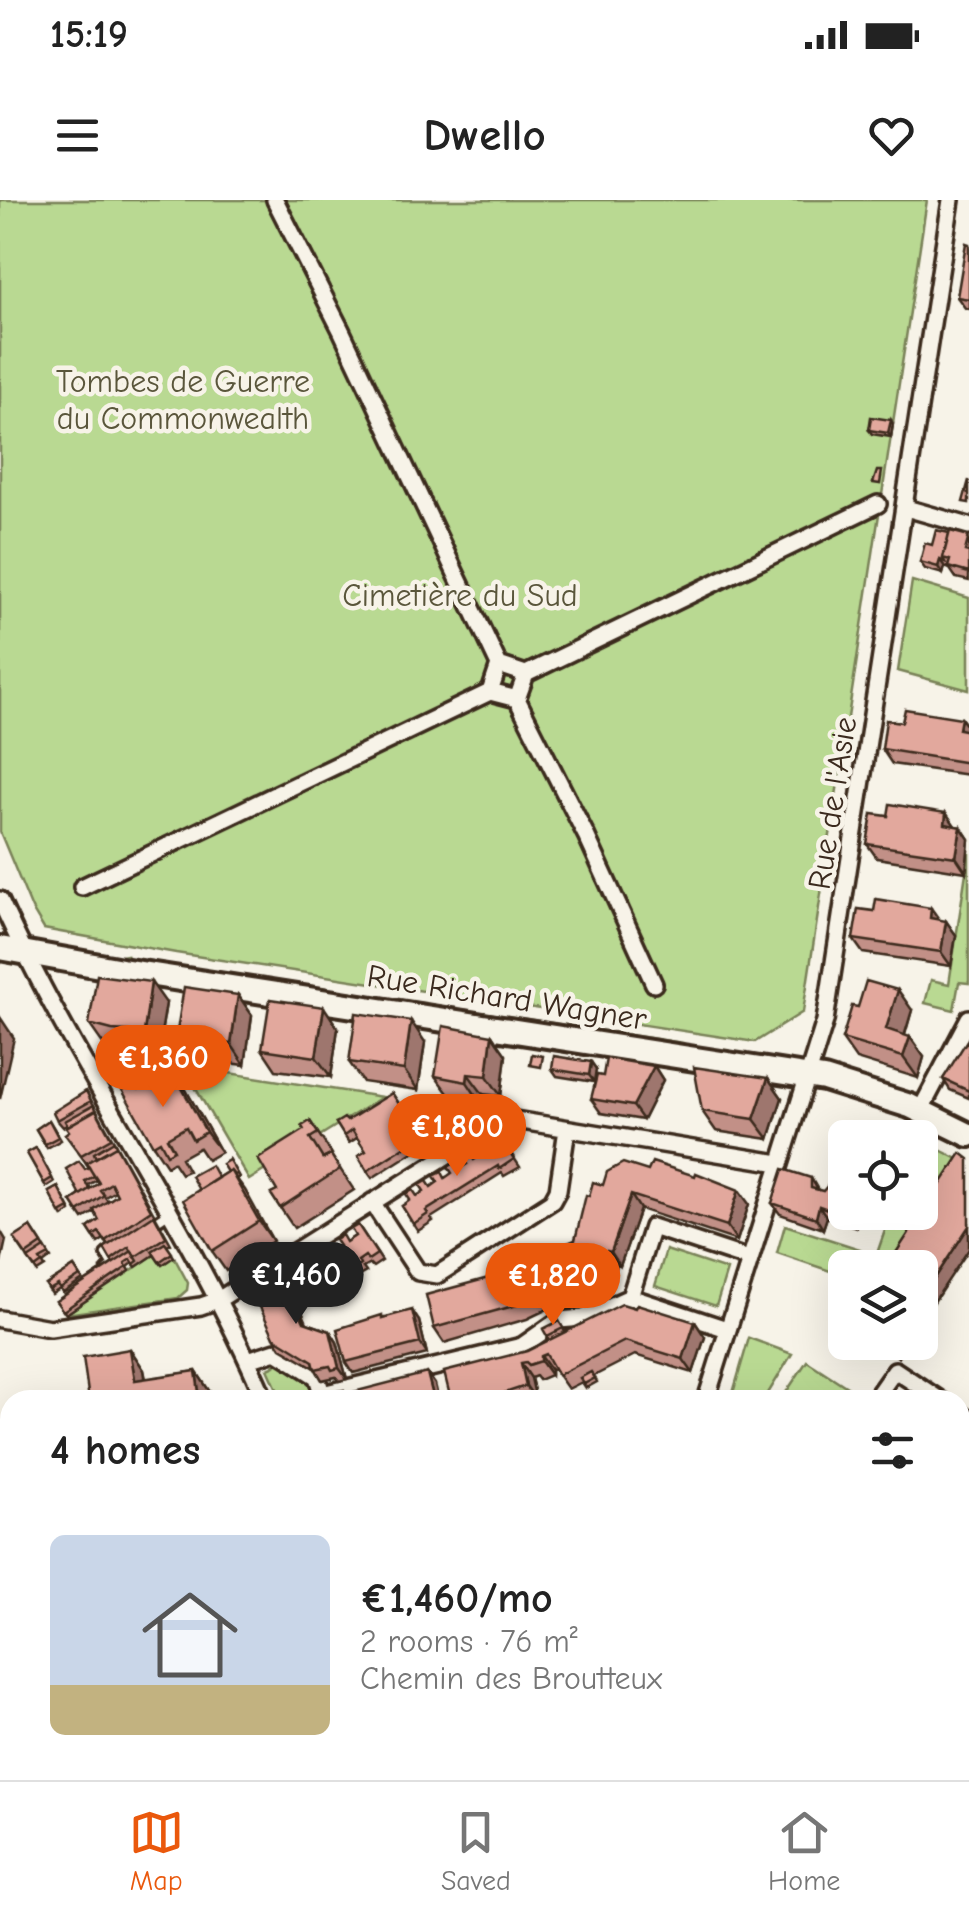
<!DOCTYPE html>
<html lang="en">
<head>
<meta charset="utf-8">
<style>
  body { margin:0; font-family:"Comic Neue",sans-serif; background:#f2f2f2; color:#222; height:100vh; display:flex; flex-direction:column; font-size:38px; white-space:nowrap }
  * { box-sizing:border-box; margin:0 }
  p { font-size:32px; color:#767676 }
  .icon { flex:none; width:55px; height:55px; fill:none; stroke:currentColor; stroke-width:2; stroke-linecap:round; stroke-linejoin:round }
  .map { position:relative; flex:1; overflow:hidden }
  .side { position:absolute; left:0px; top:1190px; width:970px; height:390px; display:flex; flex-direction:column; background:#fff; border-radius:30px 30px 0 0; box-shadow:0 10px 40px #0002 }
  .side>* { flex:none }
  .buttons { position:absolute; left:828px; top:920px; display:grid; gap:20px }
  .buttons a { display:grid; place-items:center; width:110px; height:110px; border-radius:15px; background:#fff; box-shadow:0 10px 40px #0002; font-size:50px }
  .price { position:absolute; translate:-50% -85px; padding:0 22px; border-radius:35px; background:#ea580c; color:#fff; font-size:32px; line-height:65px; filter:drop-shadow(0 2px 5px #0008) }
  .price::after { content:''; position:absolute; left:50%; top:60px; width:30px; height:22px; margin-left:-15px; background:inherit; clip-path:polygon(0 0,100% 0,50% 100%) }
  .price.selected { background:#222; color:#fff }
  ul { padding:0; list-style:none }
  li { display:flex; align-items:center; gap:30px; height:250px; padding:0 50px }
  li+li { border-top:2px solid #e0e0e0 }
  li span { display:grid; place-items:center; flex:none; width:280px; height:200px; border-radius:15px; color:#555 }
  li>.icon { margin-inline-start:auto }
  span .icon { width:120px; height:120px; fill:#fffc; stroke-width:1 }
  li b { font-size:42px }
  h2 { display:flex; justify-content:space-between; align-items:center; height:120px; padding:0 50px; font-size:42px }
  .status { display:flex; justify-content:space-between; align-items:center; height:70px; padding:0 50px; background:#fff; direction:ltr }
  .status svg { height:28px; fill:currentColor }
  header { display:flex; justify-content:space-between; align-items:center; height:130px; padding:0 50px; background:#fff; font-size:45px; font-weight:800 }
  .tab-bar { display:flex; justify-content:space-around; align-items:center; height:140px; border-top:2px solid #e0e0e0; background:#fff; font-size:28px; color:#767676 }
  .tab-bar a { display:grid; justify-items:center; gap:5px }
  .tab-bar .selected { color:#ea580c }
  .map>svg:first-child { display:block }
  .green { fill:#b9d992; stroke:#7a8258; stroke-width:2.5 }
  .lines { fill:none; stroke-linecap:round; stroke-linejoin:round }
  .lane-casing { stroke:#3b2a1e; stroke-width:15 }
  .street-casing { stroke:#3b2a1e; stroke-width:22 }
  .secondary-casing { stroke:#3b2a1e; stroke-width:30 }
  .lane { stroke:#f7f3e8; stroke-width:8 }
  .street { stroke:#f7f3e8; stroke-width:15 }
  .secondary { stroke:#f7f3e8; stroke-width:22 }
  .wall { fill:#c29087; stroke:#3b2a1e; stroke-width:2.5; fill-rule:evenodd }
  .shaded-wall { fill:#9e766e; stroke:#3b2a1e; stroke-width:2.5 }
  .building { fill:#e2a89d; stroke:#3b2a1e; stroke-width:2.5 }
  .labels { text-anchor:middle; stroke-width:9; stroke-linejoin:round; paint-order:stroke }
  .park-label { font-size:32px; fill:#5a563b; stroke:#f7f3e8 }
  .street-label { font-size:32px; fill:#3b2a1e; stroke:#f7f3e8 }
</style>
</head>
<body>
<div class="status"><b>15:19</b><svg viewBox="0 0 49 12"><path d="M0 12V9h3v3zM5 12V6h3v6zM10 12V3h3v9zM15 12V0h3v12zM26 1h20v11H26zM47 4h2v5h-2z"/></svg></div>
<header><svg class="icon" aria-label="menu" viewBox="0 0 24 24"><path d="M4 6h16M4 12h16M4 18h16"/></svg>Dwello<svg class="icon" aria-label="heart" viewBox="0 0 24 24"><path d="M12 20l-8-8c-3-5 5-10 8-4 3-6 11-1 8 4z"/></svg></header>
<div class="map">
<svg width="969" height="1580" viewBox="0 0 969 1580">
  <rect width="100%" height="100%" fill="#f7f3e8"/>
  <filter id="ink" filterUnits="userSpaceOnUse"><feTurbulence type="fractalNoise" baseFrequency=".01" numOctaves="2"/><feDisplacementMap in="SourceGraphic" scale="20" xChannelSelector="R" yChannelSelector="G"/><feConvolveMatrix kernelMatrix="1 2 1 2 8 2 1 2 1" color-interpolation-filters="sRGB"/></filter>
  <g filter="url(#ink)">
    <path class="green" d="M0,0H927L803,812L755,842L176,753L44,729L32,709L0,632Z
      M912,381L969,398V490L898,471Z
      M969,653V783L959,782L954,810L925,803L931,780L949,784Z
      M127,755L128,758L683,843L682,848L112,758Z
      M165,863L382,897L249,980L192,882L163,877Z
      M920,940L968,964L900,1067L872,1068L891,1013L920,1012Z
      M785,1025L860,1049L854,1067L845,1068V1076L777,1053Z
      M666,1050L727,1070L716,1106L655,1086Z
      M154,1055L174,1057L188,1083L187,1090L178,1098L66,1114Z
      M749,1138L792,1154L764,1200H731Z
      M272,1157L314,1178L320,1200H282L268,1169L275,1166Z
      M807,1161L867,1200H781Z
      M10,1506V1570H75L71,1580H2L0,1508Z"/>
    <g class="lines">
      <g class="lane-casing">
        <path id="lane" d="M158,1020L170,1012
          M107,1070L113,1065L106,1054L114,1049"/>
      </g>
      <g class="street-casing">
        <path id="street" d="M275,0L341,130L499,465
          M906,308L969,326
          M490,492L499,465L526,474
          M517,499L586,635L654,784
          M82,687L490,492L517,499L526,474L878,304
          M0,700C78,872 191,1026 265,1200
          M920,911L969,818
          M372,1002L418,1072L437,1075L552,1001L558,990L567,929
          M630,1097L652,1027L749,1059
          M0,1119L50,1128L201,1106L218,1100L500,922L515,920L779,963
          M248,1160L276,1151L317,1177L322,1194L522,1146L559,1120L583,1118L630,1097L727,1129
          M706,1200L825,821L951,0
          M874,1200L895,1170L940,1200
          M960,1214L969,1220
          M960,1418L969,1424
          M0,1464L10,1463
          M414,1570L417,1580
          M210,1580L214,1570
          M610,1580L612,1570
          M802,1580L804,1570"/>
      </g>
      <g class="secondary-casing">
        <path id="secondary" d="M0,748L122,770L824,879L910,906L969,935"/>
      </g>
      <use href="#lane" class="lane"/>
      <use href="#street" class="street"/>
      <use href="#secondary" class="secondary"/>
    </g>
    <path class="wall" d="M969,44V109L965,108L957,97Z
      M893,224L891,237L872,234L869,230Z
      M949,333L969,336V381L956,378L950,369L945,367L943,374L925,369L920,362L932,345Z
      M961,518L969,529V575L892,564L882,549Z
      M946,613L955,626L961,627L969,639L966,672L877,658L867,644L888,616Z
      M946,721L956,735L951,766L863,753L853,739Z
      M238,795L252,815L245,865L222,862V864L190,857L176,837Z
      M166,803L158,852L126,850L103,844L89,824Z
      M858,807L912,810L905,835L924,857L918,878L856,859L842,839Z
      M338,828L331,877L276,870L262,849Z
      M492,835L506,855L501,896L483,894L481,903L450,896L435,876Z
      M425,842L418,890L363,882L349,862Z
      M969,844V898L950,890L943,879Z
      M591,862L596,869L594,882L557,876L552,869Z
      M654,866L663,880L643,920L601,913L591,899L603,876Z
      M172,870L186,890L221,952L207,960L199,948L181,958L188,971L181,974L173,962L167,966L153,945L132,874L139,884L137,885L139,888Z
      M768,878L782,898L769,939L716,931L702,911Z
      M86,891L171,1044L167,1046L174,1057L162,1065L154,1055L136,1067L133,1063L128,1067L130,1071L66,1114L56,1101L113,1063L104,1048L108,1045L104,1039L98,1043L88,1028L99,1020L95,1012L83,1019L71,1001L80,995L85,969L89,967L65,934L69,931L67,925L63,927L57,920ZM92,972L99,983L90,989L88,985L97,980ZM115,991L117,995L108,1001L105,997Z
      M392,893L426,944L372,978L367,971L366,951L357,938L349,943L336,923L347,921Z
      M430,905L440,920L432,925L422,909Z
      M450,906L460,921L452,926L442,911Z
      M49,920L61,940L47,948L36,929Z
      M310,921L332,954L324,958L331,955L354,990L294,1028L271,994L277,991L304,930Z
      M503,941L520,967L504,976L502,973L431,1018L433,1021L418,1031L402,1006Z
      M36,948L54,982L46,987L27,953Z
      M229,960L239,977L237,979L273,1041L226,1071L212,1051L219,977L227,972Z
      M811,978L818,990L860,1012L856,1027L827,1017L823,1029L780,1014L772,1003Z
      M603,985L749,1004L737,1041L640,1009L620,1066L617,1065L612,1078L527,1119L444,1143L434,1128L514,1071L575,1040L589,996Z
      M58,987L71,1011L63,1017L49,992Z
      M358,1025L382,1061L373,1067L370,1064L363,1068L366,1072L357,1077L355,1074L341,1087L339,1084L332,1088L315,1062L355,1036Z
      M31,1027L51,1058L43,1064L45,1067L37,1072L14,1038Z
      M74,1067L83,1080L63,1093L60,1089L52,1094L46,1085Z
      M285,1080L293,1091L307,1123L330,1131L337,1142L347,1179L339,1181L336,1177L322,1180L315,1168L281,1148L274,1137Z
      M635,1108L695,1122L705,1137L693,1173L635,1155L594,1176L597,1182L586,1188L582,1182L568,1189L554,1169L551,1170V1175L539,1180L536,1176L531,1178L536,1200H451L527,1151L549,1140L547,1136L559,1121L565,1132Z
      M384,1117L419,1121L427,1154L353,1173L346,1162Z
      M877,1142H907L898,1157Z
      M130,1149L144,1170L146,1179L196,1171L210,1192L212,1200H89Z
      M960,1437L969,1443V1491L960,1485Z
      M71,1570H187L184,1580H162L159,1575L157,1580H73L69,1575Z
      M517,1570H590L589,1572L563,1580H520Z"/>
    <path class="shaded-wall" d="M891,220L893,224L891,237L888,233Z
      M940,360L945,367L943,374L938,367Z
      M961,518L969,529V543L959,529Z
      M946,613L956,627L945,624Z
      M961,627L969,639L966,672L956,657Z
      M931,708L941,722L930,718Z
      M946,721L956,735L951,766L941,752Z
      M151,782L166,803L158,852L144,832Z
      M898,790L912,810L900,850L886,829Z
      M238,795L252,815L245,865L231,844Z
      M324,807L338,828L331,877L316,857Z
      M0,817L14,838L0,899Z
      M411,821L425,842L418,890L404,870Z
      M492,835L506,855L501,896L487,876Z
      M910,837L924,857L918,878L903,857Z
      M208,841L222,862V864L207,844Z
      M591,862L596,869L594,882L589,875Z
      M654,866L663,880L643,920L633,906Z
      M172,870L186,890L221,952L206,932Z
      M468,874L483,894L481,903L467,882Z
      M768,878L782,898L769,939L754,919Z
      M230,970L245,990L273,1041L259,1021Z
      M739,990L749,1004L737,1041L727,1026Z
      M631,995L640,1009L620,1066L611,1052Z
      M819,1006L827,1017L823,1029L816,1018Z
      M849,1012H860L856,1027L848,1016Z
      M969,1026V1049L920,1123V1101Z
      M0,1030L6,1040L0,1067Z
      M607,1051L617,1065L612,1078L603,1064Z
      M285,1080L293,1091L311,1133L304,1122Z
      M412,1110L419,1121L427,1154L420,1143Z
      M695,1122L705,1137L693,1173L683,1159Z
      M330,1131L337,1142L347,1179L339,1168Z
      M892,1142H907L898,1157L890,1146Z
      M130,1149L144,1170L148,1195L135,1180Z
      M541,1156L551,1170V1175L541,1161Z
      M521,1163L531,1178L536,1200L526,1186Z
      M196,1171L210,1192L212,1200H200Z
      M427,1173L435,1184L439,1200H434Z
      M969,1278V1321L960,1335V1292Z
      M139,1570H155L159,1575L157,1580H135Z
      M167,1570H187L184,1580H174Z
      M697,1570H710L708,1580H694Z"/>
    <path class="building" d="M966,43L969,44V99L957,97Z
      M871,217L891,220L888,233L869,230Z
      M877,271H882L880,284L873,283Z
      M969,280V303L963,302Z
      M936,330L949,333L943,358L945,362L940,360L938,367L920,362L925,343L932,345Z
      M950,331L969,336L965,351L969,352V373L948,367L950,360L943,358Z
      M905,509L961,518L959,529L969,531V563L882,549L886,520L902,522Z
      M890,604L946,613L945,624L961,627L956,657L867,644L872,614L888,616Z
      M876,699L931,708L930,718L946,721L941,752L853,739L858,709L874,711Z
      M97,775L151,782L144,832L112,830L89,824Z
      M866,781L898,790L886,829L910,837L903,857L842,839L852,806L858,807Z
      M184,787L238,795L231,844L208,841L207,844L176,837Z
      M270,799L324,807L316,857L262,849Z
      M356,813L411,821L404,870L349,862Z
      M443,826L492,835L487,876L468,874L467,882L435,876Z
      M966,842L969,844V891L943,879Z
      M532,854L543,856L541,867L530,865Z
      M554,856L591,862L589,875L552,869Z
      M606,858L654,866L633,906L591,899L597,875L603,876Z
      M694,867L768,878L754,919L702,911Z
      M172,870L206,932L193,940L186,927L167,938L174,950L167,954L160,941L153,945L121,888L134,880L139,889Z
      M132,874L136,881L135,882L134,880L122,887L119,881Z
      M86,891L91,901L57,920L53,912Z
      M392,893L420,937L367,971L358,956L366,951L352,930L344,936L336,923L344,918L347,921Z
      M94,905L98,913L96,910L68,926L65,921Z
      M430,905L437,916L429,921L422,909Z
      M450,906L457,917L449,922L442,911Z
      M96,910L111,938L81,955L65,934L69,931L66,927Z
      M49,920L58,937L45,944L36,929Z
      M310,921L318,933L310,938L323,959L331,955L340,969L280,1008L271,994L277,991L258,959L304,930L302,926Z
      M491,940L495,946L503,941L514,959L499,969L498,966L426,1011L428,1014L413,1024L402,1006L410,1000L406,994L413,990L417,996L424,991L420,985L427,981L431,987L438,982L434,976L442,972L445,978L452,973L448,967L455,963L459,969L467,964L463,958L470,953L474,960L481,955L477,949Z
      M114,941L118,950L116,946L96,958L94,953Z
      M116,946L151,1010L105,1041L99,1032L93,1036L88,1028L99,1020L94,1010L117,995L111,983L100,990L104,995L78,1012L71,1001L99,983L86,963Z
      M36,948L52,978L44,983L27,953Z
      M961,953L969,959V1026L920,1101V1068H886Z
      M229,960L237,974L234,975L230,970L227,972L222,964Z
      M79,961L85,969L89,967L94,976L85,981L89,989L80,995L66,969Z
      M652,962L695,976L696,973L739,990L727,1026L631,995L611,1052L607,1051L603,1064L517,1105L434,1128L426,1095L514,1071L541,1058L539,1055L575,1040L586,995L589,996L593,982L603,985L607,972L623,963L648,971Z
      M211,965L218,978L199,990L191,976Z
      M783,969L811,978V988L823,991L829,984L845,989V1012H849L848,1016L819,1006L816,1018L772,1003Z
      M230,970L259,1021L212,1051L183,1000Z
      M58,987L69,1008L60,1013L49,992Z
      M154,1015L166,1037L135,1057L129,1047L111,1060L104,1048Z
      M358,1025L377,1054L368,1060L365,1056L358,1061L360,1065L352,1070L350,1066L336,1080L334,1077L327,1081L315,1062L323,1056L319,1050L326,1045L331,1052L339,1046L335,1040L342,1035L346,1042L355,1036L351,1029Z
      M31,1027L42,1044L26,1055L14,1038Z
      M165,1043L172,1053L159,1062L152,1051Z
      M45,1048L49,1055L40,1060L42,1063L35,1068L28,1059Z
      M132,1051L138,1061L134,1064L131,1059L125,1063L127,1067L63,1111L56,1101Z
      M74,1067L80,1076L60,1089L58,1085L49,1090L46,1085Z
      M285,1080L304,1122L330,1131L339,1168L332,1170L330,1166L315,1169L313,1161L274,1137L254,1094Z
      M622,1104L635,1108L637,1104L695,1122L683,1159L625,1141L558,1175L546,1154L541,1156V1161L529,1165L526,1162L521,1163L526,1186L483,1200L480,1198L472,1200H451L444,1172L527,1151Z
      M412,1110L420,1143L346,1162L337,1129L382,1115V1118Z
      M559,1121L563,1128L547,1136L543,1129Z
      M130,1149L135,1180L196,1171L200,1200H153L152,1194L113,1200H89L83,1157Z
      M591,1172L595,1178L584,1184L580,1178Z
      M427,1173L434,1200H356L353,1192Z
      M344,1190L347,1200H322L338,1196L337,1191Z
      M967,1232L969,1233V1278L960,1292V1243Z
      M960,1437L969,1443V1476L960,1470Z
      M71,1570H139L135,1580H83L69,1575Z
      M517,1570H553L521,1580Z
      M623,1570H697L694,1580H629L621,1578Z
      M846,1573L864,1576L863,1580H845Z"/>
  </g>
  <g class="labels">
    <g class="park-label">
      <text x="183" y="192">Tombes de Guerre<tspan x="183" dy="37">du Commonwealth</tspan></text>
      <text x="460" y="406">Cimetière du Sud</text>
    </g>
    <g class="street-label">
      <text transform="translate(832 603) rotate(-81)" y="11">Rue de l'Asie</text>
      <text transform="translate(507 797) rotate(9)" y="11">Rue Richard Wagner</text>
    </g>
  </g>
</svg>
<div class="buttons">
<a><svg class="icon" aria-label="locate" viewBox="0 0 24 24"><circle cx="12" cy="12" r="6"/><path d="M12 2v4M12 18v4M2 12h4M18 12h4"/></svg></a>
<a><svg class="icon" aria-label="layers" viewBox="0 0 24 24"><path d="M12 4l9 5-9 5-9-5zM3 14l9 5 9-5"/></svg></a>
</div>
<b class="price" style="left:163px;top:910px">€1,360</b>
<b class="price" style="left:457px;top:979px">€1,800</b>
<b class="price selected" style="left:296px;top:1127px">€1,460</b>
<b class="price" style="left:553px;top:1128px">€1,820</b>
<section class="side">
<h2>4 homes<svg class="icon" aria-label="filters" viewBox="0 0 24 24"><path d="M4 7h16M4 17h16"/><circle cx="9" cy="7" r="2"/><circle cx="15" cy="17" r="2"/></svg></h2>
<ul>
<li><span style="background:linear-gradient(#c9d6e8 75%,#c2b280 0)"><svg class="icon" aria-label="home" viewBox="0 0 24 24"><path d="M3 11l9-7 9 7M6 9v11h12V9"/></svg></span><div><b>€1,460/mo</b><p>2 rooms · 76 m²</p><p>Chemin des Broutteux</p></div></li>
</ul>
</section>
</div>
<nav class="tab-bar">
<a class="selected"><svg class="icon" aria-label="map" viewBox="0 0 24 24"><path d="M3 6l6-2 6 2 6-2v14l-6 2-6-2-6 2zM9 4v14M15 6v14"/></svg>Map</a>
<a><svg class="icon" aria-label="saved" viewBox="0 0 24 24"><path d="M7 4h10v16l-5-4-5 4z"/></svg>Saved</a>
<a><svg class="icon" aria-label="home" viewBox="0 0 24 24"><path d="M3 11l9-7 9 7M6 9v11h12V9"/></svg>Home</a>
</nav>
</body>
</html>
